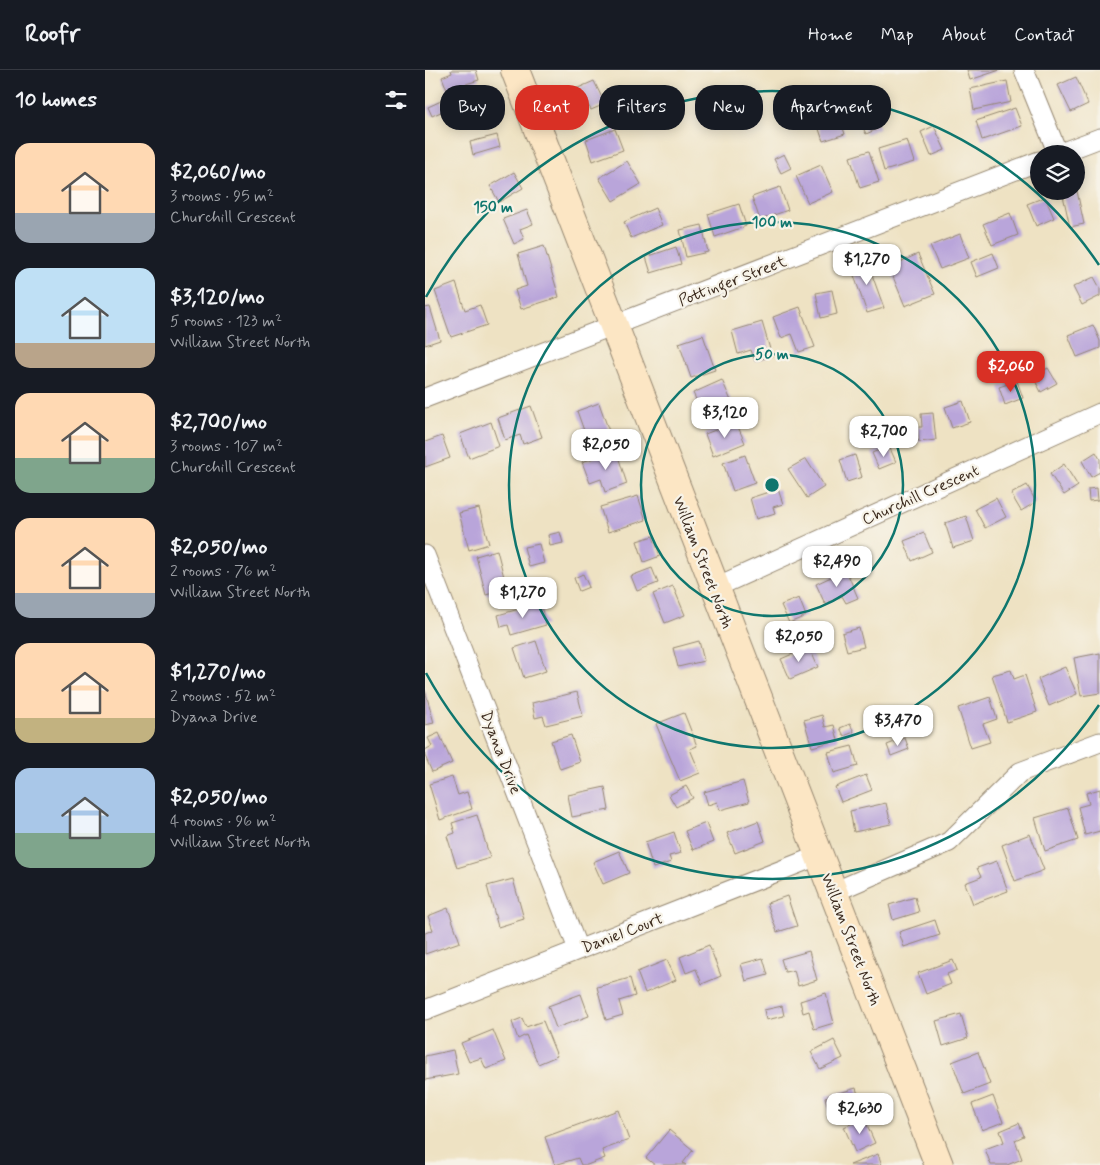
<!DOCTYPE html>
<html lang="en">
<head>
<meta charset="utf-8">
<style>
  body { margin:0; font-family:Mynerve,sans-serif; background:#242831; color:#f1f3f6; height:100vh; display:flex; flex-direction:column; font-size:19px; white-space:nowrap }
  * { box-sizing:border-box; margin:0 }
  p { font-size:16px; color:#9ea1a6 }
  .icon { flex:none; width:28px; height:28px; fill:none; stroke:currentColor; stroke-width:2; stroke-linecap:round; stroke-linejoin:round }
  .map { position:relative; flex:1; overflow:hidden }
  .panel { display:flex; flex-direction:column; background:#171b24; width:425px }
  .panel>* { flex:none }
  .banner { position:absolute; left:15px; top:15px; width:475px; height:45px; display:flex; gap:10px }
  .buttons { position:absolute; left:605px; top:75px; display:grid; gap:10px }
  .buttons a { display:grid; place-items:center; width:55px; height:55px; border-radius:50%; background:#171b24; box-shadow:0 2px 12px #0003; font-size:25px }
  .price { position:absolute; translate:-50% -42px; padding:0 11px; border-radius:10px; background:#fff; color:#222; font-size:16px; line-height:32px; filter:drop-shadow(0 1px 2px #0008) }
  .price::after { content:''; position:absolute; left:50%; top:30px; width:15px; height:11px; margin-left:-8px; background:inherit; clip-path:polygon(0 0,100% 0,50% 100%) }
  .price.current { background:#d93025; color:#fff }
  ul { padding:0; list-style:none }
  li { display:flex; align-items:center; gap:15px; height:125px; padding:0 15px }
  li span { display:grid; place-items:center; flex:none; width:140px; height:100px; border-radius:15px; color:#555 }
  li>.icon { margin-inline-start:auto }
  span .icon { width:60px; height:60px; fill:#fffc; stroke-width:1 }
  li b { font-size:21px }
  h2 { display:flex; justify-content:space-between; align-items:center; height:60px; padding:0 15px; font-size:21px }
  .chip { padding:0 18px; border-radius:20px; background:#171b24; box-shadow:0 2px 12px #0003; font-size:18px; line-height:45px }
  .chip.current { background:#d93025; color:#fff }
  header { display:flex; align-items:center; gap:30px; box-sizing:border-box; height:70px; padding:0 25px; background:#171b24; border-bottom:1px solid #363941 }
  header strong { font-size:24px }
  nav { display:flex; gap:28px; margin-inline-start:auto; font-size:18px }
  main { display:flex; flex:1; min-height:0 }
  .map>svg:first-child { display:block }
  .building { fill:#b9a5da }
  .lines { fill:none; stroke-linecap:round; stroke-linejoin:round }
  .street-casing { stroke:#948670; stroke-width:21 }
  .secondary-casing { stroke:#948670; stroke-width:30 }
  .street { stroke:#fff; stroke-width:19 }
  .secondary { stroke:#fce6c4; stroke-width:28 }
  .ring { fill:none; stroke:#0f766e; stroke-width:2.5 }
  .labels { text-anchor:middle; stroke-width:4.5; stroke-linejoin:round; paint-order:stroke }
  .street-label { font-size:16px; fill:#3b2a1e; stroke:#f7f3e8 }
  .centre { fill:#0f766e; stroke:#f7f3e8; stroke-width:2.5 }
  .ring-label { font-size:15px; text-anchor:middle; font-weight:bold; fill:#0f766e; stroke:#f7f3e8; stroke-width:4.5; stroke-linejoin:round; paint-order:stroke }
</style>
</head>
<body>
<header>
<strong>Roofr</strong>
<nav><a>Home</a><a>Map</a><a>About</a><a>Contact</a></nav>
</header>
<main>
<section class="panel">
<h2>10 homes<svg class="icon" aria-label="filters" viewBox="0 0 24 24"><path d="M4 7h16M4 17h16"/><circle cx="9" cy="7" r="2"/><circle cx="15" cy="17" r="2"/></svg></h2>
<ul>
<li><span style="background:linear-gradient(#ffd9b3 70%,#9aa5b1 0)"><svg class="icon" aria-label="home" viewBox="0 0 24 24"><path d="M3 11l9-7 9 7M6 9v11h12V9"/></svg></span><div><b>$2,060/mo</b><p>3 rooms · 95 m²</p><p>Churchill Crescent</p></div></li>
<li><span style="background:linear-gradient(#bfe0f5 75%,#b9a48a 0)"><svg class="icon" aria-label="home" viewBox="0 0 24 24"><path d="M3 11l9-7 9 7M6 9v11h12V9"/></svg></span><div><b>$3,120/mo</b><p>5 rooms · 123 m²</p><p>William Street North</p></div></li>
<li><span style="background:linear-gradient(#ffd9b3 65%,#7fa58c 0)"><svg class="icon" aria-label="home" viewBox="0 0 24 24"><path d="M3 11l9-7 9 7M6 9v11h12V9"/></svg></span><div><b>$2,700/mo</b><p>3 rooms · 107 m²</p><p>Churchill Crescent</p></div></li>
<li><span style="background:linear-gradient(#ffd9b3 75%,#9aa5b1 0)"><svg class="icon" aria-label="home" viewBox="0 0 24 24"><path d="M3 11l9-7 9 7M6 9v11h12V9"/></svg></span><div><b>$2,050/mo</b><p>2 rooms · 76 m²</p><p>William Street North</p></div></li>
<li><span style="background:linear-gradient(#ffd9b3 75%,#c2b280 0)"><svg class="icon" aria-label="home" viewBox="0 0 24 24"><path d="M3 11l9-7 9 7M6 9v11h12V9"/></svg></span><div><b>$1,270/mo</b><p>2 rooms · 52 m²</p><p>Dyana Drive</p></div></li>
<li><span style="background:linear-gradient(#a9c7e8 65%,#7fa58c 0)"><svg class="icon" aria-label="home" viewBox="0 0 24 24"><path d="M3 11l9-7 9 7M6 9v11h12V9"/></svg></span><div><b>$2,050/mo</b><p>4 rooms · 96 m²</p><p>William Street North</p></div></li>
</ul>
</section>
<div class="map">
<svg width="675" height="1095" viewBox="0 0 675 1095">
  <rect width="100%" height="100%" fill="#f7f3e8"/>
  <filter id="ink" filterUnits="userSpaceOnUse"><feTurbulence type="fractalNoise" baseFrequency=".02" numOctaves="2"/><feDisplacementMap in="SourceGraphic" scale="10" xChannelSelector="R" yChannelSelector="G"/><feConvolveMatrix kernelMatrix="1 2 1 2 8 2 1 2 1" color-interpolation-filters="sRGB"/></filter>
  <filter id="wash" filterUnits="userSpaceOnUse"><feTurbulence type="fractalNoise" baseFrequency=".0096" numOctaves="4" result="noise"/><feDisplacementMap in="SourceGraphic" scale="20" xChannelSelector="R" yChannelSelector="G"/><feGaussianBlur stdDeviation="1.12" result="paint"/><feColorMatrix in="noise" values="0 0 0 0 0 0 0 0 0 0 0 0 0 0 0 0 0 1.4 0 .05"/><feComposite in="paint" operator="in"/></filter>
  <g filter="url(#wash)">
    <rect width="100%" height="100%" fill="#eee2c3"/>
    <g id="blocks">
      <path class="building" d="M26,0H51L54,10L22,20L17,7L27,3Z
        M542,0H575L545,10Z
        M651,7L663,34L646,42L633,15Z
        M169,11L180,34L166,40L161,31L150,36L144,22Z
        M582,11L586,32L549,40L545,19Z
        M57,28L63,45L40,53L34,37Z
        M16,31L20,40L7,46L3,37Z
        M411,37L420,64L398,71L389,44Z
        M590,38L597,56L557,70L551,51Z
        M447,43L455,58L441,64L434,49Z
        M509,56L520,80L506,86L496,62Z
        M190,59L198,80L168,91L161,70Z
        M72,65L75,77L48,85L45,72Z
        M482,70L489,92L459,101L453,79Z
        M444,81L454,112L435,118L425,87Z
        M359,84L366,98L356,103L349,89Z
        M202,91L216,114L188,131L174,108Z
        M396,95L408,122L383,133L371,106Z
        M89,102L98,118L74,132L65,116Z
        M355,117L363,140L335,150L327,127Z
        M637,121H652L659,154L645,157Z
        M620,127L629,148L611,156L602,134Z
        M314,134L321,156L290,167L283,144Z
        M230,138L237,155L206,168L199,152Z
        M102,140L108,154L95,159L99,169L89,174L78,149Z
        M585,143L593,165L567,175L558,154Z
        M277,155L283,182L261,187L255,160Z
        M535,164L544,188L515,199L505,176Z
        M119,176L134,227L96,239L90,220L102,216L93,184Z
        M251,177L256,194L226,203L221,187Z
        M568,183L574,198L552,207L546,192Z
        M493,184L510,224L480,236L464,197Z
        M441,188L459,238L442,243L425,194Z
        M669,207L675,218V226L657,235L648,217Z
        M31,213L40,240L55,235L62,255L26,267L10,221Z
        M407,220L412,244L396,248L391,223Z
        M5,237L15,270L0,275V238Z
        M375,237L390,277L374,282L367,264L356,268L348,247Z
        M337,252L347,286L330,291L326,280L313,284L307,261Z
        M668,255L675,271V278L652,287L643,265Z
        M278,265L290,300L266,308L254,273Z
        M591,284L599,297L589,304L581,291Z
        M623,298L632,313L616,322L608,306Z
        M297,310L307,333L279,346L268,323Z
        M592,311L598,328L580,335L574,317Z
        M538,331L545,352L527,358L520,337Z
        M174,333L185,364L163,372L152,341Z
        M106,336L117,367L98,374L95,365L80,370L73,348Z
        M508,343L511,370L494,372L492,357H497L496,344Z
        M66,352L74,376L44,388L35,364Z
        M311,352L320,373L288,386L280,364Z
        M17,366L25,388L0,397V372Z
        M464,376L471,392L454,399L447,383Z
        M191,380L202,414L180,422L176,409L165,413L157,392Z
        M671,382L675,389V402L666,407L657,391Z
        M320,385L330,413L308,421L298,393Z
        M430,385L437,407L422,412L415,390Z
        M381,389L399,417L382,428L363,399Z
        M639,394L653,416L639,425L625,404Z
        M602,415L611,432L596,441L586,424Z
        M672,418L673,430L664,431L663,419Z
        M353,419L358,434L348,437L350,443L331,449L325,428Z
        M213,426L221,450L183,462L175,437Z
        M571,428L581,447L560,458L550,439Z
        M54,438L64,474L44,480L34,443Z
        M541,446L549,471L528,478L520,453Z
        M135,462L138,473L125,476L123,465Z
        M499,463L507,482L487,491L479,471Z
        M228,466L235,486L219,492L212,471Z
        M114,474L119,493L104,497L99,477Z
        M72,480L82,519L61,525L51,486Z
        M227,498L233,513L212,521L206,506Z
        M421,500L433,528L421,533L417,526L400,534L391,514Z
        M158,504L164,517L154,521L149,508Z
        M248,516L260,545L240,553L228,524Z
        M374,528L381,546L364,553L356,535Z
        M115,533L121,555L86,565L83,555L76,557L73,545Z
        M361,555L364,569L347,572L345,558Z
        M434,558L439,577L422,581L417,563Z
        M111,571L121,601L99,608L89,578Z
        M274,571L279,591L253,597L248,578Z
        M384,577L393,597L365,609L356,589Z
        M675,583V623L656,626L649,588Z
        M640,597L652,624L624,636L613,609Z
        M586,600L589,609L600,605L612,642L582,652L567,605Z
        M0,620L9,653L0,655Z
        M152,622L158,646L121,655L118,646L110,648L107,633Z
        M565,627L572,649L558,654L565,672L546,678L533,638Z
        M259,643L272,676L265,679L275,703L255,711L231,654Z
        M397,645L400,657L409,655L413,670L387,677L379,650Z
        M425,654L429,662L419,666L415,658Z
        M14,663L27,693L7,702L0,686V680L7,676L3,668Z
        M146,665L155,692L135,699L126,671Z
        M480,668L484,679L466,686L462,675Z
        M427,676L433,696L409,703L403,682Z
        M441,705L447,720L416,732L410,717Z
        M27,707L33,725L42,722L47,739L15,750L4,714Z
        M318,711L324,732L295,740L292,732L283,735L279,722Z
        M261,716L268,728L251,737L244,725Z
        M180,717L184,740L147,747L143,725Z
        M675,719V761L660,765L653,737L664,734L661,723Z
        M461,733L466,754L429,762L425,741Z
        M643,738L653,770L620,781L610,748Z
        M52,745L65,788L32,798L22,766L30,763L27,753Z
        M333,751L340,771L310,783L302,763Z
        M281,753L288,772L268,780L260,761Z
        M249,762L256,783L244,786L246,792L228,798L220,772Z
        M605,764L619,800L590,811L577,775Z
        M194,781L204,803L178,814L168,792Z
        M572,791L583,821L548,834L540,813L556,807L552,798Z
        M88,809L99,849L73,857L62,816Z
        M362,826L372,856L352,862L342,833Z
        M490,827L494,842L468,850L464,835Z
        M23,838L35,872L0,884V863L8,860L3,846Z
        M510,850L515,865L479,877L474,862Z
        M284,875L296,906L277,914L271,899L261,903L255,887Z
        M384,881L392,910L373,916L369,900L360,902L356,889Z
        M338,888L343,905L321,911L316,894Z
        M242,890L251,910L220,923L212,902Z
        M528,890L532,900L522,904L526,914L501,924L493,903Z
        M205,908L210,926L194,931L198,945L181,950L172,917Z
        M401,923L409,953L389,959L384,941L378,943L375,931Z
        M156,924L164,946L131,958L123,936Z
        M357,936L359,946L341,950L339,940Z
        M536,944L543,968L518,976L511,951Z
        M97,948L101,957L118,951L132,986L113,994L101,965L93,969L87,952Z
        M68,960L81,991L61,999L56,988L44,992L36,973Z
        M409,970L418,988L395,999L386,982Z
        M28,980L33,1004L0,1010V986Z
        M553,982L565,1014L539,1024L527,992Z
        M431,1018L437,1038L406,1047L400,1027Z
        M568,1026L578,1052L557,1060L547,1034Z
        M193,1040L204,1070L177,1080L180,1088L162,1095H156L153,1088L130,1095L120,1067Z
        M439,1048L450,1073L430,1082L419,1057Z
        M594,1053L599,1066L590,1070L597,1089L582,1095H566L560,1079L579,1072L575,1061Z
        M244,1060L268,1080L258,1093L261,1095H230L221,1088Z
        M453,1084L457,1095H425Z"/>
    </g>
  </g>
  <g filter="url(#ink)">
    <use href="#blocks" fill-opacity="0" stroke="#948670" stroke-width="1"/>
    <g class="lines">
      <g class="street-casing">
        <path id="street" d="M599,0L633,84
          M633,84L675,68
          M0,328L614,91
          M0,485L153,879
          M289,518L675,343
          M409,822L524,772L595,702L675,672
          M0,940L395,785"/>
      </g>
      <g class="secondary-casing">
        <path id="secondary" d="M90,0L514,1095"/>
      </g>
      <use href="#street" class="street"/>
      <use href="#secondary" class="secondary"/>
    </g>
  </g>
  <g class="ring">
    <circle cx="347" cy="415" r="131"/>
    <circle cx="347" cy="415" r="263"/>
    <path d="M674 635A394 394 0 0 1 1 603M1 227A394 394 0 0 1 674 195"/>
  </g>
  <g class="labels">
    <g class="street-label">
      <text transform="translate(307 210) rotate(-21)" y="6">Pottinger Street</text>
      <text transform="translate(495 424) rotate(-24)" y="6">Churchill Crescent</text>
      <text transform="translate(279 492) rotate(69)" y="6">William Street North</text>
      <text transform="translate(77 682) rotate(69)" y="6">Dyana Drive</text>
      <text transform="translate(197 862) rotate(-21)" y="6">Daniel Court</text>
      <text transform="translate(427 869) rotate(69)" y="6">William Street North</text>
    </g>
  </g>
  <circle cx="347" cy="415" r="8" class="centre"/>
  <g class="ring-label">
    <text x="68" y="142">150 m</text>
    <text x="347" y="157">100 m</text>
    <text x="347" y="289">50 m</text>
  </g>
</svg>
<div class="buttons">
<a><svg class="icon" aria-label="layers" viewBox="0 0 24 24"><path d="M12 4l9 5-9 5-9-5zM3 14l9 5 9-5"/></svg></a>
</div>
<b class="price" style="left:442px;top:216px">$1,270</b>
<b class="price current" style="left:586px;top:323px">$2,060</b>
<b class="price" style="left:300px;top:369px">$3,120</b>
<b class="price" style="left:459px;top:388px">$2,700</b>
<b class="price" style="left:181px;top:401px">$2,050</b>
<b class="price" style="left:412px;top:518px">$2,490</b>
<b class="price" style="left:98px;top:549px">$1,270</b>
<b class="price" style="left:374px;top:593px">$2,050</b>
<b class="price" style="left:473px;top:677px">$3,470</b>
<b class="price" style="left:435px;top:1065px">$2,630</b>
<div class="banner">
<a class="chip">Buy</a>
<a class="chip current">Rent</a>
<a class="chip">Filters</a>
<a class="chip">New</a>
<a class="chip">Apartment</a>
</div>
</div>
</main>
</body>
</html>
